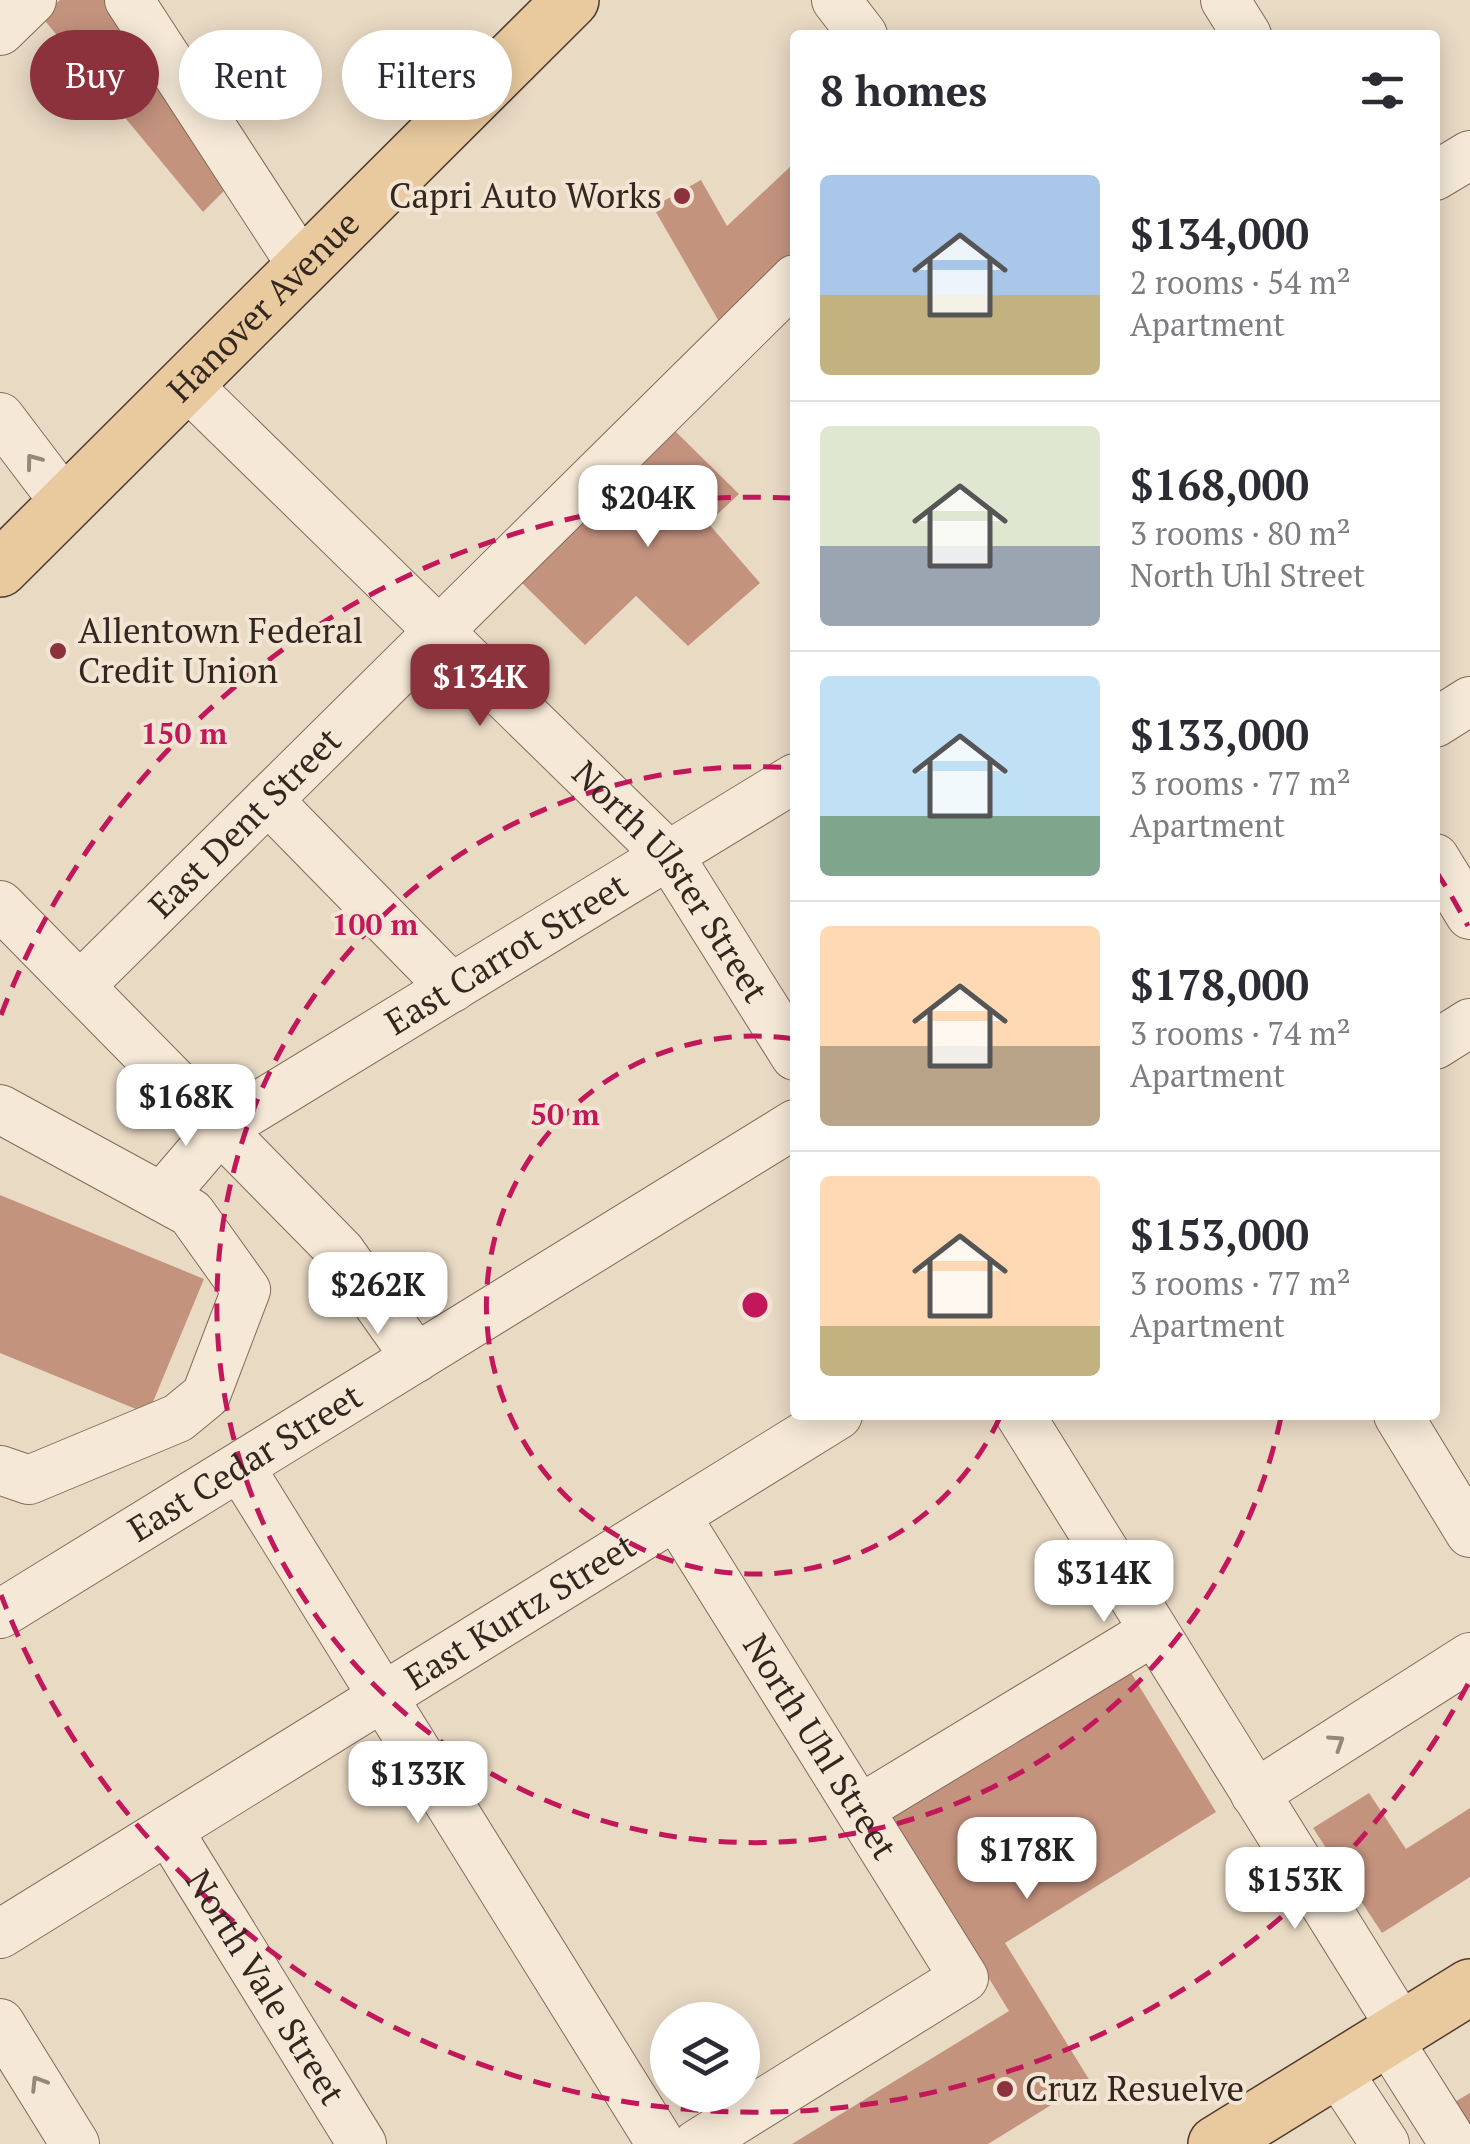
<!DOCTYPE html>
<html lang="en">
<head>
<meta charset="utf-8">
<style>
  body { margin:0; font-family:"PT Serif",serif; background:#f2f2f3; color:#2b2b33; height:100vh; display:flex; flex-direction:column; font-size:38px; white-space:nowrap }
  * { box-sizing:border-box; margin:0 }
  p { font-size:32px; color:#7c7c81 }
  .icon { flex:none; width:55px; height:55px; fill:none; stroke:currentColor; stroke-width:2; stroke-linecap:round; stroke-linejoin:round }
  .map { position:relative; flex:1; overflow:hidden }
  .panel { position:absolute; left:790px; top:30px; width:650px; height:1390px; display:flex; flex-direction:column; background:#fff; border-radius:10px; box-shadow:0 5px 25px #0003 }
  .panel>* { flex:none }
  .guide { position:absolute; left:30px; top:30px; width:610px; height:90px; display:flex; gap:20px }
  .fabs { position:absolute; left:650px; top:2002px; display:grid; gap:20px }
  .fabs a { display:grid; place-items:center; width:110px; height:110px; border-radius:50%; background:#fff; box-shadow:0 5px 25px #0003; font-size:50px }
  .price { position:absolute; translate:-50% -85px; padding:0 22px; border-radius:20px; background:#fff; color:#222; font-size:32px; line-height:65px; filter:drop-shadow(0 2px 5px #0008) }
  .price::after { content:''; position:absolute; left:50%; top:60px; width:30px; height:22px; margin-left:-15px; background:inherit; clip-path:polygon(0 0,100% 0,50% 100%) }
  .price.selected { background:#8b323d; color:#fff }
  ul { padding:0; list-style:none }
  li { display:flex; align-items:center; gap:30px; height:250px; padding:0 30px }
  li+li { border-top:2px solid #e1e1e2 }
  li span { display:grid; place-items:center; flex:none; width:280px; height:200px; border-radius:10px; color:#555 }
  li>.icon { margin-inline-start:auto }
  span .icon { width:120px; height:120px; fill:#fffc; stroke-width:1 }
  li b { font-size:42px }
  h2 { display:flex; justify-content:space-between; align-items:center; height:120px; padding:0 30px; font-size:42px }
  .pill { padding:0 35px; border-radius:45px; background:#fff; box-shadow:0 5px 25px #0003; font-size:35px; line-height:90px }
  .pill.selected { background:#8b323d; color:#fff }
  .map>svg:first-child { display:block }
  .building { fill:#c4937e }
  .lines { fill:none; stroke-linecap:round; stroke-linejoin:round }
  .minor-casing { stroke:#826c5c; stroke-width:50 }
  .major-casing { stroke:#503b30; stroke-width:58 }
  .minor { stroke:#f5e8d6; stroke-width:48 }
  .major { stroke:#e9ca9f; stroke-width:55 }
  .oneway { stroke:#94887a }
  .ring { fill:none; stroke:#c2185b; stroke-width:5; stroke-dasharray:18 12 }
  .poi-dot { fill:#8b323d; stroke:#f2e5d3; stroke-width:4 }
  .labels { text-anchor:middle; stroke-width:8; stroke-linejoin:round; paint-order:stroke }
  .poi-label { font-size:35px; fill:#34271f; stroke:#f2e5d3; text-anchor:start }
  .street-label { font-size:35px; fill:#34271f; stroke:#f2e5d3 }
  .centre { fill:#c2185b; stroke:#f2e5d3; stroke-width:5 }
  .ring-label { font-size:30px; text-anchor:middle; font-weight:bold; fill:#c2185b; stroke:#f2e5d3; stroke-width:8; stroke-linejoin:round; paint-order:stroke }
</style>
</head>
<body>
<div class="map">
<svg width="1470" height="2144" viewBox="0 0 1470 2144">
  <rect width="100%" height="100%" fill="#e9dac4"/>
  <path class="building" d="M60,0H106L179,109L178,121L231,184L203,212L41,16Z
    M791,166L795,170V254L721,325L653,207L701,180L727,226Z
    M672,428L739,494L708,523L760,583L688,646L636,596L585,645L521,582Z
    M0,1195L204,1279L148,1414L0,1353Z
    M1130,1671L1216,1812L1005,1943L1090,2081L988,2144H792L1009,2011L891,1819Z
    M1369,1793L1406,1849L1470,1808V1877L1382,1933L1313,1828Z
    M1470,2093V2130L1453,2103Z"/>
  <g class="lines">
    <g class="minor-casing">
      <g id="minor">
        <path d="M129,0L304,269"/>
        <path d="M836,0L863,35"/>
        <path d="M1225,0L1247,35"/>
        <path d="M0,31L32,0"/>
        <path d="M1435,176L1470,155"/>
        <path id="s1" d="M187,385L670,857L795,1056"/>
        <path d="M0,417L66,504"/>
        <path d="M1435,723L1470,701"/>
        <path d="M268,800L452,988"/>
        <path d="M1435,858L1470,915"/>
        <path d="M0,905L341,1252L416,1358"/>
        <path id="s2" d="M80,986L795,279"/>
        <path d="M1435,1045L1470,1023"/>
        <path d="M0,1109L191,1213L246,1290L206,1395L178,1418L29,1480L0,1470"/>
        <path id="s3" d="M162,1197L220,1129L795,778"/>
        <path d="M1020,1415L1402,2029"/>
        <path d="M1398,1415L1470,1533"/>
        <path d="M240,1467L661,2144"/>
        <path id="s4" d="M676,1516L964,1978L697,2144"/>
        <path id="s5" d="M0,1614L795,1124"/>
        <path d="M1255,1794L1470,1657"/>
        <path d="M860,1809L1154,1631"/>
        <path id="s6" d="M168,1830L362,2144"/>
        <path id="s7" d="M0,1934L838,1415"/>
        <path d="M0,2023L75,2144"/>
        <path d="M1387,2038L1454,2144"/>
        <path d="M1336,2069L1385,2144"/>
      </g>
    </g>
    <g class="major-casing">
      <g id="major">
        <path id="s8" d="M0,569L571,0"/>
        <path d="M1216,2144L1470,1987"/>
      </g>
    </g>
    <use href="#minor" class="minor"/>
    <use href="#major" class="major"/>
  </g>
  <defs><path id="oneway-chevron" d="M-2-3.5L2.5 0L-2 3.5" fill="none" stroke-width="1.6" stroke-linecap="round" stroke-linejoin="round" transform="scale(2.5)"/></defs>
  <g class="oneway">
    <use href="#oneway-chevron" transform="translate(33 461) rotate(-127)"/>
    <use href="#oneway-chevron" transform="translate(1337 1742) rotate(-33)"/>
    <use href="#oneway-chevron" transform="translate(38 2083) rotate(-122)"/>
  </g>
  <g class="ring">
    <path d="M1000 1417A269 269 0 1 1 795 1039"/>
    <path d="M1281 1417A538 538 0 1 1 793 768"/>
    <path d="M1468 1684A808 808 0 0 1 1 1595M1 1015A808 808 0 0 1 790 498M1436 871A808 808 0 0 1 1468 926"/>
  </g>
  <g class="poi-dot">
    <circle cx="682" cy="196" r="10"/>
    <circle cx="58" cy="651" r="10"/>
    <circle cx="1005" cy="2089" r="10"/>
  </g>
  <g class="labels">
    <g class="poi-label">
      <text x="662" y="208" text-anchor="end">Capri Auto Works</text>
      <text x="78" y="643">Allentown Federal<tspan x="78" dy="40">Credit Union</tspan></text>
      <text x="1025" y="2101">Cruz Resuelve</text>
    </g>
    <g class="street-label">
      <text dy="12" stroke="none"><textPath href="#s8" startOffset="372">Hanover Avenue</textPath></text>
      <text dy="12" stroke="none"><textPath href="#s2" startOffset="232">East Dent Street</textPath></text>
      <text dy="12" stroke="none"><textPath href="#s1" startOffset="695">North Ulster Street</textPath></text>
      <text dy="12" stroke="none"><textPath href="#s3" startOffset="425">East Carrot Street</textPath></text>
      <text dy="12" stroke="none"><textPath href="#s5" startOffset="288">East Cedar Street</textPath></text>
      <text dy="12" stroke="none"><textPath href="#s7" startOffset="612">East Kurtz Street</textPath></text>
      <text dy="12" stroke="none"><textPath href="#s4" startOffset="272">North Uhl Street</textPath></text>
      <text dy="12" stroke="none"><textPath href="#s6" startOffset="185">North Vale Street</textPath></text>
    </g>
  </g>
  <circle cx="755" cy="1305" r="15" class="centre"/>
  <g class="ring-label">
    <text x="184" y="744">150 m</text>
    <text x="375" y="935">100 m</text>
    <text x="565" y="1125">50 m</text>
  </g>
</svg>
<div class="fabs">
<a><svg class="icon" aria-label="layers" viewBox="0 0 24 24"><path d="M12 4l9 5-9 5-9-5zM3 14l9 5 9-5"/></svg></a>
</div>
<b class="price" style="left:648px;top:550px">$204K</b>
<b class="price selected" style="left:480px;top:729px">$134K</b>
<b class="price" style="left:186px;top:1149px">$168K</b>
<b class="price" style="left:378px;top:1337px">$262K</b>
<b class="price" style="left:1104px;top:1625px">$314K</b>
<b class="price" style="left:418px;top:1826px">$133K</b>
<b class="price" style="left:1027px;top:1902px">$178K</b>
<b class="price" style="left:1295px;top:1932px">$153K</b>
<div class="guide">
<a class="pill selected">Buy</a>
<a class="pill">Rent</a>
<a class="pill">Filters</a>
</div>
<section class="panel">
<h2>8 homes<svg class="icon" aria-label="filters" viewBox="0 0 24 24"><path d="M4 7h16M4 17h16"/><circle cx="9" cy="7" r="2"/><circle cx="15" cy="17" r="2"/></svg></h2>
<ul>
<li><span style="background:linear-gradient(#a9c7e8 60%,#c2b280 0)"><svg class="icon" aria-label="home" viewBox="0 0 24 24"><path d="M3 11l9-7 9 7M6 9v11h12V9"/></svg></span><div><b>$134,000</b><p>2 rooms · 54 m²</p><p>Apartment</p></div></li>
<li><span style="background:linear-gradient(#dfe7d0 60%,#9aa5b1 0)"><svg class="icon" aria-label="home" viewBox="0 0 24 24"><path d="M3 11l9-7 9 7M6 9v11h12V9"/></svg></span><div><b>$168,000</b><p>3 rooms · 80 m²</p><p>North Uhl Street</p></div></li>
<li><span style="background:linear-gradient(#bfe0f5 70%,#7fa58c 0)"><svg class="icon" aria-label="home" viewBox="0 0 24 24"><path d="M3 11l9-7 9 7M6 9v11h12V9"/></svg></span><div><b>$133,000</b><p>3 rooms · 77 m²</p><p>Apartment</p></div></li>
<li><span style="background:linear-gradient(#ffd9b3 60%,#b9a48a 0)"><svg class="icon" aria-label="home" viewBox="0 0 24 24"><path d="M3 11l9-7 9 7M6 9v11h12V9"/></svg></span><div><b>$178,000</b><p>3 rooms · 74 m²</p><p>Apartment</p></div></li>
<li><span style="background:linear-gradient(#ffd9b3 75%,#c2b280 0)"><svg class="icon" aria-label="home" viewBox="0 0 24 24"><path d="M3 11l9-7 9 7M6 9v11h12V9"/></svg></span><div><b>$153,000</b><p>3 rooms · 77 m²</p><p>Apartment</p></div></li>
</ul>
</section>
</div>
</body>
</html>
